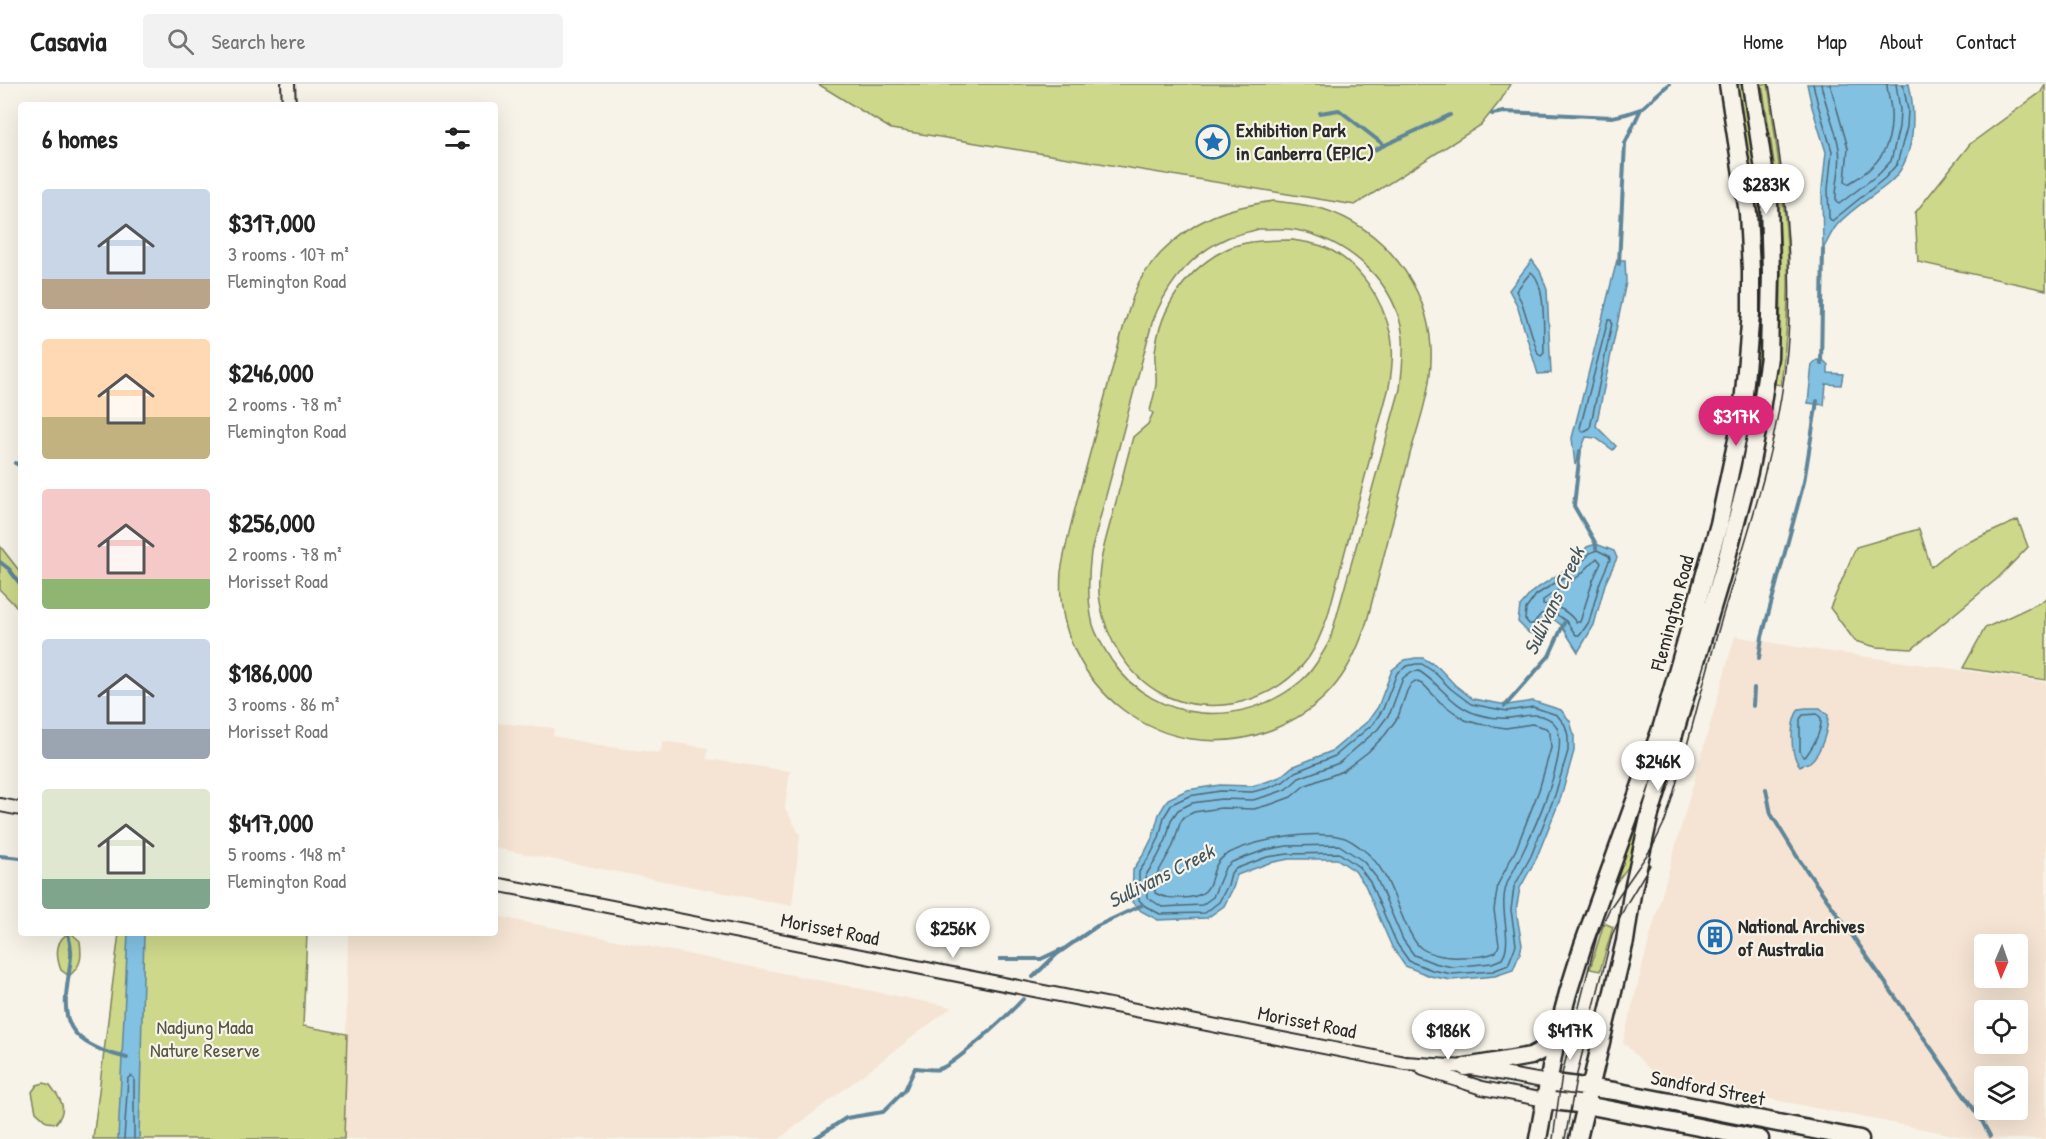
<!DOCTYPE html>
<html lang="en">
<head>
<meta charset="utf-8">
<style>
  body { margin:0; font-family:"Patrick Hand",sans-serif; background:#f2f2f2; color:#222; height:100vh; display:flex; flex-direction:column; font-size:22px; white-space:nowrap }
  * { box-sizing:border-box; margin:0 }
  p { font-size:20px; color:#767676 }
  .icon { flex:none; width:33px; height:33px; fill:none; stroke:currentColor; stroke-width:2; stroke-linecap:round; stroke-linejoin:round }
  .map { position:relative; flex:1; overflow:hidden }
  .side { position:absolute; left:18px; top:18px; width:480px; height:834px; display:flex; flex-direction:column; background:#fff; border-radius:6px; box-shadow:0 6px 24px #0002 }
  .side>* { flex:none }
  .needle { width:39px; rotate:182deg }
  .tools { position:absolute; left:1974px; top:850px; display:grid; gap:12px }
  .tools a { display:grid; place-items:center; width:54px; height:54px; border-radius:6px; background:#fff; box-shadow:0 6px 24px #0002; font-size:30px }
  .price { position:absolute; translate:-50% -51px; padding:0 14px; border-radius:21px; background:#fff; color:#222; font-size:20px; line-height:39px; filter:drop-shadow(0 2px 3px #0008) }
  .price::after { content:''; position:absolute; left:50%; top:36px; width:18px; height:14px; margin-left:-9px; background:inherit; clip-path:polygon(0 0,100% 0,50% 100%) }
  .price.active { background:#db2777; color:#fff }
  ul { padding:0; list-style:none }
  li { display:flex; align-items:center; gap:18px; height:150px; padding:0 24px }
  li span { display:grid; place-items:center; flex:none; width:168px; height:120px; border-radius:6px; color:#555 }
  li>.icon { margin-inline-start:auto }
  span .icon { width:72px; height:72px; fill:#fffc; stroke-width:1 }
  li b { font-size:26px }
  h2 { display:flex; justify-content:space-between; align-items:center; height:72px; padding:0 24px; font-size:26px }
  header { display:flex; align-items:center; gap:36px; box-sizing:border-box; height:84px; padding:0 30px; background:#fff; border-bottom:2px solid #e0e0e0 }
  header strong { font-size:28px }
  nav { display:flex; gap:33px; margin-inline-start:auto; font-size:21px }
  .search { width:420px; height:54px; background:#f2f2f2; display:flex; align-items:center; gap:15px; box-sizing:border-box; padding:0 21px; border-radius:6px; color:#767676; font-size:22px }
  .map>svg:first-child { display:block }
  .built { fill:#f5e4d3; fill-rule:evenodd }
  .green { fill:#cdd88b; stroke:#7c825b; stroke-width:1.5; fill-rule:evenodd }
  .water { fill:#82c1e2; stroke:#5f8599; stroke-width:1.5 }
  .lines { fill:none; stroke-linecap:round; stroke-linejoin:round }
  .shore { stroke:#4e6774; stroke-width:1.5 }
  .stream { stroke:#5f8599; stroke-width:4 }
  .minor-casing { stroke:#2b2b2b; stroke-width:16 }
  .secondary-casing { stroke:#2b2b2b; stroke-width:21 }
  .minor { stroke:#f7f3e8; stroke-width:12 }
  .secondary { stroke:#f7f3e8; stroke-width:16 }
  .tram { stroke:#2b2b2b; stroke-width:1.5 }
  .labels { text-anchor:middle; stroke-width:4.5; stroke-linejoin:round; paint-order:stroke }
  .poi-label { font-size:20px; font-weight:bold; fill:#2b2b2b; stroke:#f7f3e8; text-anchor:start }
  .street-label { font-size:20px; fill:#2b2b2b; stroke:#f7f3e8 }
  .park-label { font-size:20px; fill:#545643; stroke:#f7f3e8 }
  .water-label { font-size:21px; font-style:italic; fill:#455862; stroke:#f7f3e8 }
</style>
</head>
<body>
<header>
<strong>Casavia</strong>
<div class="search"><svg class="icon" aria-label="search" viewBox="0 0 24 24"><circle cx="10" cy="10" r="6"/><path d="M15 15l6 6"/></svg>Search here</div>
<nav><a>Home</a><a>Map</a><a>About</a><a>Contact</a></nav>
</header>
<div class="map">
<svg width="2046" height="1055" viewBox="0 0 2046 1055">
  <rect width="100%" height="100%" fill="#f7f3e8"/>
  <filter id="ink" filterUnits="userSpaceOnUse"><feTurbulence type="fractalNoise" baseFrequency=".0167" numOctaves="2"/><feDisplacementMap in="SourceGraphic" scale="12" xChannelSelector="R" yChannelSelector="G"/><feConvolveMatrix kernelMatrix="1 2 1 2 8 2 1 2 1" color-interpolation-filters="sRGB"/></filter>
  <g filter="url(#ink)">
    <path class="built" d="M1735,552L1797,563L2046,598V1055H1974L1657,993L1623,958L1651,849ZM1984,861H2018V894H1984ZM1984,927H2018V960H1984ZM1984,993H2018V1026H1984Z
      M495,639L554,644L553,652L609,663L660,669L663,657L708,664L707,675L790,687L785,724L800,751L792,822L495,764Z
      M495,832L687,870L952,923L779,1055H344L348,849H495Z"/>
    <path class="green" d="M818,0H1510L1501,16L1481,41L1355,121L891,45Z
      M1735,0H1744C1759,89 1769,176 1762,266C1755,353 1729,438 1706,522C1681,609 1656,697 1632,784L1628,783L1609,808L1731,420L1742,370L1750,321Z
      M1762,0H1768C1776,60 1786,121 1788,182C1789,222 1786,261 1781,301L1775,300C1781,246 1783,191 1779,136C1777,90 1769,45 1762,0Z
      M2045,0L2046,206L1918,178L1915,129L1970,60L2041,8Z
      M1274,117C1290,119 1307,120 1323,125C1383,144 1428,201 1431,264C1433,300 1420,336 1410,370C1396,426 1381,482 1367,537C1359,563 1349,586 1331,606C1315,624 1294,637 1271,646C1164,688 1052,602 1061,488C1069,438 1086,388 1098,338C1107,306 1115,273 1124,241C1129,227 1132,212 1139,198C1145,187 1153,178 1161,169C1194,135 1227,123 1274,117ZM1259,145C1271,145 1284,144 1296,146C1349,157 1397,198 1403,254C1404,271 1402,288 1400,305L1330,556C1322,570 1314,586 1301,597C1245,645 1155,641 1112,577C1105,566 1097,554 1093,541C1087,517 1088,492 1091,468L1152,239C1166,202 1189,171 1227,154C1237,150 1249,148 1259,145Z
      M1293,156C1303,158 1315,159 1324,163C1360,178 1383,216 1391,252C1394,269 1392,286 1389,303L1328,531C1323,545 1318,560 1309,573C1277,618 1211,635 1162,610C1128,592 1106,555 1100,518C1095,488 1105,458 1113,429C1120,403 1126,378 1133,353L1148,340L1153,329L1150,327C1152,318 1155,309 1156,300C1157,289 1154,278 1155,268C1160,223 1188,183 1229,164C1249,156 1272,156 1293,156Z
      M2018,436L2028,463L1998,494L1912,565L1876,563L1855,557L1830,524L1856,463L1919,445L1931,483L1953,465Z
      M0,462L21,489V527L0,506Z
      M2046,514V596L1963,584L1985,544L2041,518Z
      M1604,839L1613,843L1600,887L1590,885Z
      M71,849L80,857C82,873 82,881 69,892L61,886C56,873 54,854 71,849Z
      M119,849H307L303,942L347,950L344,1055H93Z
      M44,999L50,1001C60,1015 69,1023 56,1039L47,1038L36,1028L32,1008L37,1001Z"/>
    <path class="water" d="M1807,0H1909C1916,32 1916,77 1888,100C1871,114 1852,124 1837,141C1831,148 1828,157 1823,165L1822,105L1826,68L1812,23Z
      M1532,176L1540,187L1547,206L1551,289L1538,290L1517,221L1509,206Z
      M1617,176H1625L1626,198L1596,342L1616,362L1613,366L1596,354L1586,353L1575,381L1572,354Z
      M1817,276L1824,277L1828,281V289L1843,290L1841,301L1826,300L1824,321L1808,319L1812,280Z
      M1596,460L1614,467L1617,474L1605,500L1594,541L1578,568L1561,541L1552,534L1543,535L1534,550L1529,549L1518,538L1520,522L1533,507L1571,482L1587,463Z
      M1416,574H1423L1438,583L1455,601L1473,615L1507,621L1533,617L1561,626L1570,637L1574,651V667L1561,713L1536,775L1520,804L1516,826L1522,861L1520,869L1513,886L1495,892L1451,896L1430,892L1405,882L1392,863L1365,801L1355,787L1337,775H1289L1269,779L1237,791L1233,804L1224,822L1207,834L1158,836L1141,827L1132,818L1133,786L1145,768L1153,752L1159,730L1168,715L1187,706L1220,701L1252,702L1266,698L1280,693L1292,683L1332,667L1368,637L1378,623L1392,586L1405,576Z
      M1806,624H1820L1828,631C1828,645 1822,668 1810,678C1807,680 1803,680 1800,682C1789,670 1790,637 1799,625Z
      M128,849H144L139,1055H118Z"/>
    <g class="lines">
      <path class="shore" d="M1813,0L1818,21L1832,67L1828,105L1829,134L1832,137L1885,94L1897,80L1907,43L1908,26L1903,0
        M1821,0C1825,22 1836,43 1839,65C1842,82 1835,100 1836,118L1839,120L1880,89L1891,77L1899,43L1900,26L1896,0
        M1830,0L1848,64L1845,97L1848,100C1878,83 1893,64 1891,28C1891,19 1887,9 1887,0
        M1531,188C1547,200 1543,249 1544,269L1541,272L1538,270L1522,219L1516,207Z
        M1608,236H1611L1612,239L1590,344L1583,348L1580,344Z
        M1597,466L1609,472L1610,475L1600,498L1589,538L1580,551H1576L1566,537L1553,528L1541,530L1533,540H1529L1525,535L1526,525L1536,511L1574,487L1590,469Z
        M1597,474L1601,479L1593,496L1580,538H1576C1567,526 1557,522 1543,520V516L1579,492Z
        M1416,580H1422L1434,588L1451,605L1471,620L1507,627L1533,623L1557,631L1565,641L1568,652V667L1555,711L1531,772L1514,803L1511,826L1516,861L1508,881L1493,887L1452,890L1432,886L1409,877L1397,860L1370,798L1359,783L1339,769L1288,770L1267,773L1235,785L1231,789L1228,801L1219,818L1205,829L1160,830L1145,822L1139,816V788L1151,770L1159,754L1164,733L1172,720L1189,712L1220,707L1252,708L1268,704L1283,698L1295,688L1335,672L1373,640L1383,625L1397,589L1407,582Z
        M1419,587C1440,600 1453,623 1477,630C1486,633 1500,635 1509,634C1524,633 1540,626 1553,638C1578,660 1523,770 1509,795C1495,823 1515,853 1502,875L1492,879L1452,883L1434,879L1414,871L1403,856L1376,793L1363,777L1339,761L1287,762L1265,766L1232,778L1225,784L1213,813L1202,821L1162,823L1147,813L1146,791L1157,774L1166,756L1171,736L1178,726L1192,719L1221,715L1253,716L1270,711L1287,705L1299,694L1339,679L1378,645L1390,629L1403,594L1411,588Z
        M1415,597L1424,601L1440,618L1465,636L1479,640L1506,644L1532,640L1546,644L1550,649L1551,664L1539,706L1516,765L1498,800L1494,826L1499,861L1496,868C1485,873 1472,873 1460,873C1448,874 1431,871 1421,864C1414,859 1410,848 1406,841C1393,813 1387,782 1361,764C1355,760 1349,754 1341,753C1312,746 1252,756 1226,771C1202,786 1224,813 1181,814C1171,814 1164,814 1155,809V794L1173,762L1180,739L1184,733L1194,728L1221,724L1254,725L1272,720L1291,713L1304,702L1343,687L1368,668L1385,651L1398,633L1407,607L1411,600Z
        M1817,630L1821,634C1822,648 1814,661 1806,672L1803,673L1800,667V635L1803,631Z
        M124,1055L128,994L131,992L134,994V1055"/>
      <path class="stream" d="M1320,29L1339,26L1384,61
        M1492,30L1504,28L1612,33L1626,30L1641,25
        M1372,67L1450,31
        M1348,72L1351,71
        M1619,180L1625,59L1641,25L1669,0
        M1821,280L1823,165
        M1580,367L1574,422L1596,460V464
        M15,379L21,382
        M0,478L9,485L21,501
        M1759,574L1762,553L1804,398L1817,317
        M1505,622L1549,572L1564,539
        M1753,622L1754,604
        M1766,705L1771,730L1798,774L1982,1037L1990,1052
        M0,772L21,774
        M68,849C69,856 72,865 71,872C68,909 52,945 97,964C106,969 117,971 127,974
        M1000,875H1041L1060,866
        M1033,893L1057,870L1097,842L1142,821
        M814,1055L846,1034L883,1028L905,1006L915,984C922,984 932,987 939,985C955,981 1010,929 1023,915"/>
      <g class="minor-casing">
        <path id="minor" d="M288,0L289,21
          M0,721L21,725
          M495,800L1405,979L1465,983L1548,998
          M1423,985L1482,1004L1545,1016"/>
      </g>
      <g class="secondary-casing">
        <path id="secondary" d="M1465,983L1531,972L1544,965L1557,950
          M1548,998L1614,1007L1860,1055
          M1545,1016L1586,1021L1760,1055
          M1538,1055L1557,950L1568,909L1583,861L1662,642L1719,440L1742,332L1751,229V186L1748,129L1728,0
          M1578,1055L1625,857L1632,810L1649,734L1726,477L1749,388L1760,332L1769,273L1771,189L1769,119L1751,0"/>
      </g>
      <use href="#minor" class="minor"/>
      <use href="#secondary" class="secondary"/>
      <path class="tram" d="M1553,1055L1562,990L1597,852L1610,824L1653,762L1665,737C1687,668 1703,597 1724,527C1750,442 1779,356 1787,267C1795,177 1783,89 1769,0
        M1565,1055L1577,990L1612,851L1626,821L1650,781"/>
    </g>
  </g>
  <defs>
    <g id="sight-ring" transform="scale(1.725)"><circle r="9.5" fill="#f7f3e8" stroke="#1f6fb2" stroke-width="1.5"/><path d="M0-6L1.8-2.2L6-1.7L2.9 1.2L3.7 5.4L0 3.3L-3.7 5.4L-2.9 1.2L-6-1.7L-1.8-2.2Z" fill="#1f6fb2"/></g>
    <g id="building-ring" transform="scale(1.725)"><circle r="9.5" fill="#f7f3e8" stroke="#1f6fb2" stroke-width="1.5"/><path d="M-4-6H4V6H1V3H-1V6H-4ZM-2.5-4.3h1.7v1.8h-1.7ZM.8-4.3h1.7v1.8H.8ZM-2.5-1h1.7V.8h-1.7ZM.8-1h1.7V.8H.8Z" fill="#1f6fb2"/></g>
  </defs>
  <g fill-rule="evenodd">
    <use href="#sight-ring" x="1213" y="58"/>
    <use href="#building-ring" x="1715" y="853"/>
  </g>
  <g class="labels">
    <g class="poi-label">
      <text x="1236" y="53">Exhibition Park<tspan x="1236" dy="23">in Canberra (EPIC)</tspan></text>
      <text x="1738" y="849">National Archives<tspan x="1738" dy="23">of Australia</tspan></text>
    </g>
    <g class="street-label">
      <text transform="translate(1672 529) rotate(-75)" y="7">Flemington Road</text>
      <text transform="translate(830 845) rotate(11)" y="7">Morisset Road</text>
      <text transform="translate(1307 938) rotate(11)" y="7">Morisset Road</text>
      <text transform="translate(1708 1004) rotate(11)" y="7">Sandford Street</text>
    </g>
    <g class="park-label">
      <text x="205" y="950">Nadjung Mada<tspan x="205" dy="23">Nature Reserve</tspan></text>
    </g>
    <g class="water-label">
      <text transform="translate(1554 517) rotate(-65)" y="7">Sullivans Creek</text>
      <text transform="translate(1161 792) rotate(-27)" y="7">Sullivans Creek</text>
    </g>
  </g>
</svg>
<div class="tools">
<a><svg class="needle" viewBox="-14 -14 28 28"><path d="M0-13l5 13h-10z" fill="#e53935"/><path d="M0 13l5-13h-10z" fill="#767676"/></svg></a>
<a><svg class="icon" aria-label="locate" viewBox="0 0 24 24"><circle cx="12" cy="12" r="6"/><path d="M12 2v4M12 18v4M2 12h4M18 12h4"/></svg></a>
<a><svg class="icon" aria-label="layers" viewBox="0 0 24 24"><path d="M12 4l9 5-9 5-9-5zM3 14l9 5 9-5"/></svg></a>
</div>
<b class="price" style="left:1766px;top:131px">$283K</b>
<b class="price active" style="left:1736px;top:363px">$317K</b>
<b class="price" style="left:1658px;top:708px">$246K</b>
<b class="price" style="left:953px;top:875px">$256K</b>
<b class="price" style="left:1448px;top:977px">$186K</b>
<b class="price" style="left:1570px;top:977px">$417K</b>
<section class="side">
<h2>6 homes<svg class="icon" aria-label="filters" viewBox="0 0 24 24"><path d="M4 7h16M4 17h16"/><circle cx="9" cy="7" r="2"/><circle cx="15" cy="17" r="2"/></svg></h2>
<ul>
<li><span style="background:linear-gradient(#c9d6e8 75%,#b9a48a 0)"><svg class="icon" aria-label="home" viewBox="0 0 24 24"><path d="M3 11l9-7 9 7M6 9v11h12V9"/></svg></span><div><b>$317,000</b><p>3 rooms · 107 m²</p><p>Flemington Road</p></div></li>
<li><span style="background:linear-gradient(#ffd9b3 65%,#c2b280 0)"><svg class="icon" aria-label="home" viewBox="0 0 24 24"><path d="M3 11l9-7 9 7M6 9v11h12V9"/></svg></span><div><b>$246,000</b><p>2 rooms · 78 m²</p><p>Flemington Road</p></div></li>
<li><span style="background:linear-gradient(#f6c9c9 75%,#8fb573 0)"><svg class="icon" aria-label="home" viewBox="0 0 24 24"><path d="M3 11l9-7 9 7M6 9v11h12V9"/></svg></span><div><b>$256,000</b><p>2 rooms · 78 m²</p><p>Morisset Road</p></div></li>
<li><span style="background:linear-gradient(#c9d6e8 75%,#9aa5b1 0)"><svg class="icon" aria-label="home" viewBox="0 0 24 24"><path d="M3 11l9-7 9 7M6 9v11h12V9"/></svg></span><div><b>$186,000</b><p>3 rooms · 86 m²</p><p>Morisset Road</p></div></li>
<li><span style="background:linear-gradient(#dfe7d0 75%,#7fa58c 0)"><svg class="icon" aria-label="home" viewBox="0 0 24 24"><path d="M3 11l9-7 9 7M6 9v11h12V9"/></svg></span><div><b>$417,000</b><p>5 rooms · 148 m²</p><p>Flemington Road</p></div></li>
</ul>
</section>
</div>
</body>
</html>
